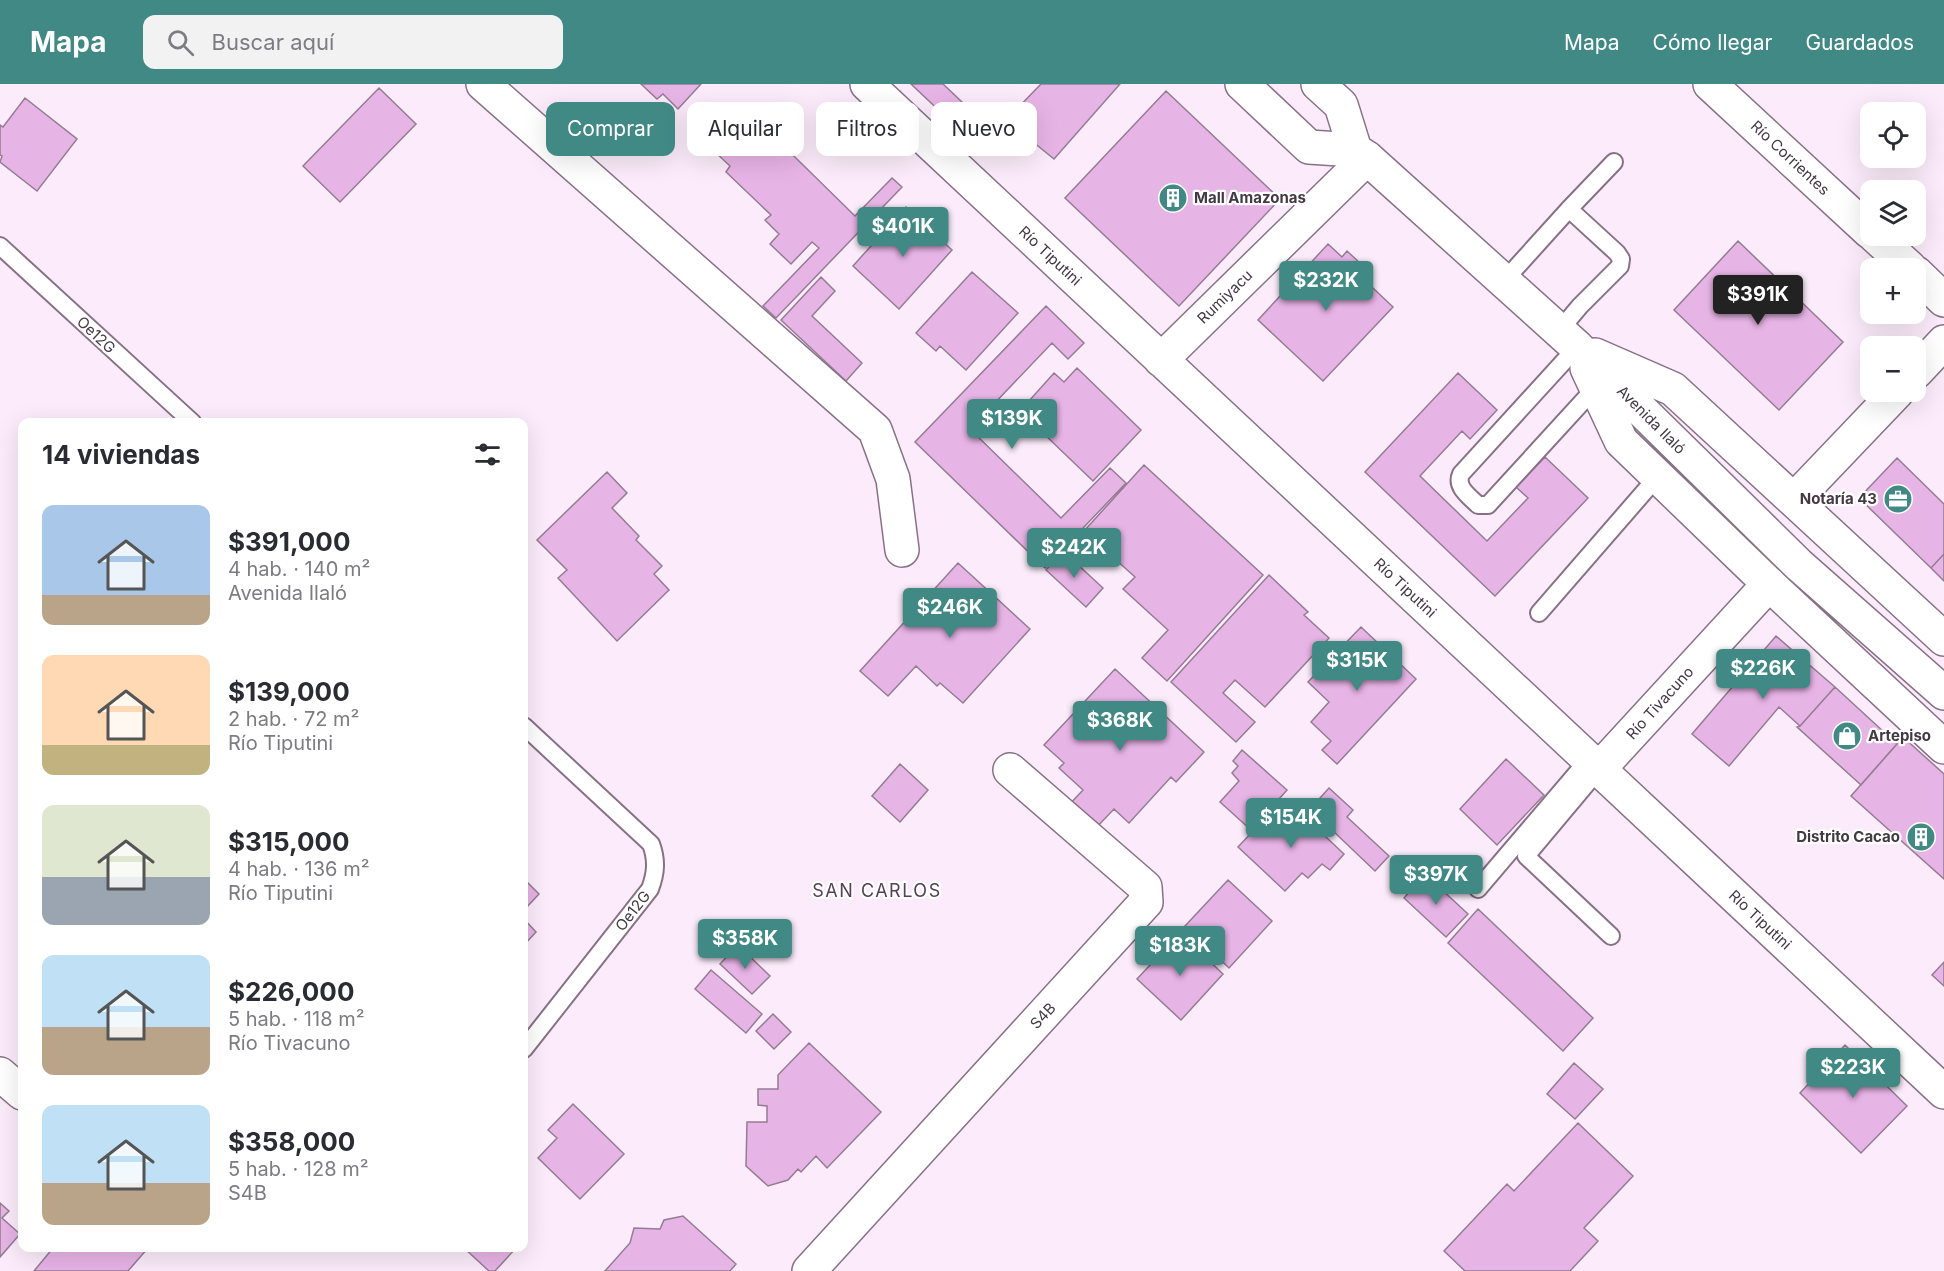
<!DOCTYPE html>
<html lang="es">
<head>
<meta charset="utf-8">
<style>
  body { margin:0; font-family:Inter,sans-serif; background:#f2f2f3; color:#2b2b33; height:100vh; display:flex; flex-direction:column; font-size:22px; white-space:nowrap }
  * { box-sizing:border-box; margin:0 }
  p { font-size:20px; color:#7c7c81 }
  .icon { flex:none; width:33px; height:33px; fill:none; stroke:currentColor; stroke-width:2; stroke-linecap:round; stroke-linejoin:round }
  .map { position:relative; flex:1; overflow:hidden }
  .panel { position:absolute; left:18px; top:334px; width:510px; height:834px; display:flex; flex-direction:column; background:#fff; border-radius:12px; box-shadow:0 6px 24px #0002 }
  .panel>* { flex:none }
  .hud { position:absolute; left:546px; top:18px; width:570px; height:54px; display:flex; gap:12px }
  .tools { position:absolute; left:1860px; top:18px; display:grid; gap:12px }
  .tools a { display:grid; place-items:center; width:66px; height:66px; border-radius:12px; background:#fff; box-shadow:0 6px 24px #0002; font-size:30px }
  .price { position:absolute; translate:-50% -51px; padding:0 14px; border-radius:6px; background:#418985; color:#fff; font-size:20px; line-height:39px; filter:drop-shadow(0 2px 3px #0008) }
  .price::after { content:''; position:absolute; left:50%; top:36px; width:18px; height:14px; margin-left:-9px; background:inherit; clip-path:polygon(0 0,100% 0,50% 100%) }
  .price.current { background:#222; color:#fff }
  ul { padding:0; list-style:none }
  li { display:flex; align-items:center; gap:18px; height:150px; padding:0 24px }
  li span { display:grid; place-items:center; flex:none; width:168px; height:120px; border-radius:12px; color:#555 }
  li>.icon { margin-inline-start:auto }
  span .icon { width:72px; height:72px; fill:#fffc; stroke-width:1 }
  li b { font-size:26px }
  h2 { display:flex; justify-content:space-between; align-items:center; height:72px; padding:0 24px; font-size:26px }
  .pill { padding:0 21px; border-radius:12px; background:#fff; box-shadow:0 6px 24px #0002; font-size:21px; line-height:54px }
  .pill.current { background:#418985; color:#fff }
  header { display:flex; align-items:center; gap:36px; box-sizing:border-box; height:84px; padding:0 30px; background:#418985; color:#fff }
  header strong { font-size:28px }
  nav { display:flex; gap:33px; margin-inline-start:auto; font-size:21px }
  .search { width:420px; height:54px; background:#f2f2f3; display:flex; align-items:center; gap:15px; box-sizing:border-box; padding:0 21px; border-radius:12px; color:#7c7c81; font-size:22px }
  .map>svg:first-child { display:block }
  .building { fill:#e7b4e6; stroke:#947c93; stroke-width:1.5 }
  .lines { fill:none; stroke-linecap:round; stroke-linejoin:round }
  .lane-casing { stroke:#887187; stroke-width:20 }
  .street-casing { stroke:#887187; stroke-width:36 }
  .secondary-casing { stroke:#887187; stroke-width:36 }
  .lane { stroke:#fff; stroke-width:16 }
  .street { stroke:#fff; stroke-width:33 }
  .secondary { stroke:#fff; stroke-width:33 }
  .labels { text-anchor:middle; stroke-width:4.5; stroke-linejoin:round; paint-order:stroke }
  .street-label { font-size:15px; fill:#433943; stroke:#fff }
  .poi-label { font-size:15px; font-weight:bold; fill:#433943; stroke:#fff; text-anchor:start }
  .quarter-label { font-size:18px; letter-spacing:1.5px; fill:#564056; stroke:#fff }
</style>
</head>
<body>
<header>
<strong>Mapa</strong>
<div class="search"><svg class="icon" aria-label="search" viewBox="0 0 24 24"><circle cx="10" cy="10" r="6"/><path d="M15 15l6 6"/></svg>Buscar aquí</div>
<nav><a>Mapa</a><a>Cómo llegar</a><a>Guardados</a></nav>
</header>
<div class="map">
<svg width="1944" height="1187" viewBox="0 0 1944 1187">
  <rect width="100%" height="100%" fill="#fcecfb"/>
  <path class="building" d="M641,0H701L678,25L663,10L657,15Z
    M911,0H943L982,37L967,53Z
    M1041,0H1120L1054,75L1006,36Z
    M379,4L416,40L340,118L303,82Z
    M1166,7L1280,115L1179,222L1065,114Z
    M25,14L77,55L37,107L0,78L2,72L0,71V41L3,43Z
    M749,28L855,132L892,94L902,103L776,234L763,222L819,164L812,158L791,180L770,160L779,150L765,136L771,131L726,88L730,82L713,66Z
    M906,123L952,166L899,225L853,182Z
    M1738,157L1843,258L1779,326L1674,226Z
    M1328,160L1342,173L1347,167L1361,180L1355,187L1393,223L1323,297L1258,236Z
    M972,188L1018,229L966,286L940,262L936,267L916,249Z
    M821,193L835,207L812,232L862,279L846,297L781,236Z
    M1046,222L1084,259L1068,275L1052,259L970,345L1061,434L1110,384L1126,399L1045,484L915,358Z
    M1077,284L1141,346L1093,397L1020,327L1054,289L1064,298Z
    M1458,289L1497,326L1470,355L1462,347L1420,392L1487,457L1528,414L1516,403L1545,373L1588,414L1495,512L1365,388Z
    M1897,374L1944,420V470L1931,484L1859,414Z
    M1144,381L1263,491L1167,597L1142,574L1168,546L1123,505L1135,493L1084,447Z
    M607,388L627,409L612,424L639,452L636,456L662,482L654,490L669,506L617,557L558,494L567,486L537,456Z
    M1063,467L1103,504L1086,523L1046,486Z
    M1944,470V497L1931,484Z
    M958,479L1030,545L963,619L940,599L937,602L916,582L888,612L860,587Z
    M1269,491L1308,528L1304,531L1329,554L1265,623L1235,596L1223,609L1255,638L1236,658L1171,598Z
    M1361,543L1416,595L1337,680L1322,666L1331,657L1311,638L1329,618L1308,598Z
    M1776,552L1835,603L1800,642L1779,623L1729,682L1692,650Z
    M1115,585L1204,668L1176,698L1171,693L1129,739L1114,725L1093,747L1067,723L1083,706L1059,684L1064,679L1044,661Z
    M1835,603L1897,660L1861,701L1797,643L1800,642Z
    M1903,653L1944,690V795L1851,712Z
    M1242,666L1287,706L1251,746L1220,718L1239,697L1232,689L1238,682L1233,677Z
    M1506,675L1544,711L1497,761L1460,725Z
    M900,680L928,706L900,738L872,712Z
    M1329,704L1353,726L1347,733L1389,772L1375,787L1310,725Z
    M1293,722L1344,770L1330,786L1322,780L1308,794L1302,789L1285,807L1238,763L1256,744L1265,752Z
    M1425,790L1468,830L1446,853L1404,814Z
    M524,795L539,810L524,826Z
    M1228,796L1272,837L1229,884L1185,842Z
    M1478,825L1593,934L1563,967L1448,859Z
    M524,835L536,848L524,861Z
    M1180,849L1223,890L1181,936L1137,895Z
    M738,861L770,892L752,910L720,880Z
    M1944,878V902L1932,891Z
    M711,886L762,930L746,949L695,905Z
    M773,930L791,948L774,965L756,947Z
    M809,959L881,1028L827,1084L816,1072L801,1088L798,1085L788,1096L768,1102L746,1082L747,1038H767V1022L758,1021V1005H778V991Z
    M1845,961L1907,1022L1861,1069L1800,1009Z
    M1574,979L1603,1005L1575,1035L1547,1010Z
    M573,1020L624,1070L580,1115L538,1074L557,1054L548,1046Z
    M1578,1039L1633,1092L1584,1144L1598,1157L1570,1187H1465L1444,1167L1507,1100L1514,1107Z
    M0,1119L9,1127L2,1134L20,1150L0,1173Z
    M683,1132L736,1180L730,1187H605L630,1159L634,1144L660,1145L664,1136Z
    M53,1164H148L128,1187H34Z
    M464,1164H516L495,1187H489Z"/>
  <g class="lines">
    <g class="lane-casing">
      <path id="lane" d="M0,162L193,339
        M1503,198L1569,125
        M1559,247L1580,222L1620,182L1621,175L1617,169L1569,125L1614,78
        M1577,263L1461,390C1455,403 1469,412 1478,421H1488L1596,303
        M1539,529L1658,392
        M524,642L651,760C657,776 656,789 650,805L524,965
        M1599,685L1526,772L1611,852
        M1478,805L1588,676"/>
    </g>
    <g class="street-casing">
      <path id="street" d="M483,0L875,346L893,395L902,466
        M867,0L1944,1008
        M1710,0L1870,148
        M1875,152L1910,184
        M1916,189L1944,216
        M1161,276L1367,74
        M1916,288L1944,258
        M1794,416L1897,308
        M1599,685L1769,500
        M0,990L22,1009
        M809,1187L1146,818L1145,803L1010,686"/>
    </g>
    <g class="secondary-casing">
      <path id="secondary" d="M1242,0L1309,63L1355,66L1367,74L1577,263L1799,481L1944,609
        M1318,0L1341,21L1355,66
        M1595,271L1673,305L1944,555
        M1587,284L1621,357L1769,500L1944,663"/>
    </g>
    <use href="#lane" class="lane"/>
    <use href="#street" class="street"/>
    <use href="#secondary" class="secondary"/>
  </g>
  <defs>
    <g id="building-disc" transform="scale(1.5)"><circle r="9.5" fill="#418985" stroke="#fff"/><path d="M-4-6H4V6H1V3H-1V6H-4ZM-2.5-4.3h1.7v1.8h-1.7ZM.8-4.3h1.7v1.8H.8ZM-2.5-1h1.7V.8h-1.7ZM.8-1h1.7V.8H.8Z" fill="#fff"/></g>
    <g id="office-disc" transform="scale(1.5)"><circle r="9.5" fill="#418985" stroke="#fff"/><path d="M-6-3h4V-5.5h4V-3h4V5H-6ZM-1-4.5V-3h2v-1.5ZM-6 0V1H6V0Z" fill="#fff"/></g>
    <g id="shop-disc" transform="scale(1.5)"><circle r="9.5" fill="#418985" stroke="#fff"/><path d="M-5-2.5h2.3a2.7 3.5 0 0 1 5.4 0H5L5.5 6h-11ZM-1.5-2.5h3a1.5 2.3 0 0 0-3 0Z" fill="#fff"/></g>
  </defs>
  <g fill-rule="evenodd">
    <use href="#building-disc" x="1173" y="114"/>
    <use href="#office-disc" x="1898" y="415"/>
    <use href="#shop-disc" x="1847" y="652"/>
    <use href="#building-disc" x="1921" y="753"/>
  </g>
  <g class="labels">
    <g class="street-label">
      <text transform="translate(1790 74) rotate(43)" y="5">Río Corrientes</text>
      <text transform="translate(1050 172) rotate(43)" y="5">Río Tiputini</text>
      <text transform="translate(1225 213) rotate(-44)" y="5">Rumiyacu</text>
      <text transform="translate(96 251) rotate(43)" y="5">Oe12G</text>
      <text transform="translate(1651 336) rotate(45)" y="5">Avenida Ilaló</text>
      <text transform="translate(1405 504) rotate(43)" y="5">Río Tiputini</text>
      <text transform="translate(1660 619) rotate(-48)" y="5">Río Tivacuno</text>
      <text transform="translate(633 827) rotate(-52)" y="5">Oe12G</text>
      <text transform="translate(1760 836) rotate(43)" y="5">Río Tiputini</text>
      <text transform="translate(1043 932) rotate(-47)" y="5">S4B</text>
    </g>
    <g class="poi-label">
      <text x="1194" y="119">Mall Amazonas</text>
      <text x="1877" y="420" text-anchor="end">Notaría 43</text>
      <text x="1868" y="657">Artepiso</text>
      <text x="1900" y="758" text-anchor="end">Distrito Cacao</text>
    </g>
    <g class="quarter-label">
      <text x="877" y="813">SAN CARLOS</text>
    </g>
  </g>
</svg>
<div class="tools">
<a><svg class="icon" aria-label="locate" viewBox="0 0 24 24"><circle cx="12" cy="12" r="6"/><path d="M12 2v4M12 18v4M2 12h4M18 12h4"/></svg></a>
<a><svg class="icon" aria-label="layers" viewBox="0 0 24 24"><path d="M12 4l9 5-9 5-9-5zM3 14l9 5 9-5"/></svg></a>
<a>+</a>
<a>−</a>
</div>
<b class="price" style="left:903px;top:174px">$401K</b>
<b class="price" style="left:1326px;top:228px">$232K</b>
<b class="price current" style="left:1758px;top:242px">$391K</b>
<b class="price" style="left:1012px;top:366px">$139K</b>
<b class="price" style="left:1074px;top:495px">$242K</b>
<b class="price" style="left:950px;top:555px">$246K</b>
<b class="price" style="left:1357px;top:608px">$315K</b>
<b class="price" style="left:1763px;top:616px">$226K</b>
<b class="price" style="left:1120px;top:668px">$368K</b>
<b class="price" style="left:1291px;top:765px">$154K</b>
<b class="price" style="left:1436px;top:822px">$397K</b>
<b class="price" style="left:745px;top:886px">$358K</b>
<b class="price" style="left:1180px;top:893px">$183K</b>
<b class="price" style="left:1853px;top:1015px">$223K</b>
<div class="hud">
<a class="pill current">Comprar</a>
<a class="pill">Alquilar</a>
<a class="pill">Filtros</a>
<a class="pill">Nuevo</a>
</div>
<section class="panel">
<h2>14 viviendas<svg class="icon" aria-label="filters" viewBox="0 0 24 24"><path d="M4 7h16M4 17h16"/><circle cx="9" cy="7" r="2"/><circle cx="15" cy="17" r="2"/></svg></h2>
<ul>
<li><span style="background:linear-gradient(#a9c7e8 75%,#b9a48a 0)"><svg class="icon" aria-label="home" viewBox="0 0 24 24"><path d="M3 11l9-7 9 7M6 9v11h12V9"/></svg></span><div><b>$391,000</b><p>4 hab. · 140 m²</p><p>Avenida Ilaló</p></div></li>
<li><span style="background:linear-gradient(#ffd9b3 75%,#c2b280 0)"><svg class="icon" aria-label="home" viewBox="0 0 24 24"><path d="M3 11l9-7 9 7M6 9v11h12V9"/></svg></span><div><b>$139,000</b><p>2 hab. · 72 m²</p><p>Río Tiputini</p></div></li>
<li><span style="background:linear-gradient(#dfe7d0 60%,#9aa5b1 0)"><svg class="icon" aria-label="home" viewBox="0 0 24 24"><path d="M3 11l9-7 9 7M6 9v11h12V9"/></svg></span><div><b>$315,000</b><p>4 hab. · 136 m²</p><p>Río Tiputini</p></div></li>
<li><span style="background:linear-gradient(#bfe0f5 60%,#b9a48a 0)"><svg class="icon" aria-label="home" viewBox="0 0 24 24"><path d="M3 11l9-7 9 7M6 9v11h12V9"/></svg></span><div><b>$226,000</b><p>5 hab. · 118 m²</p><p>Río Tivacuno</p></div></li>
<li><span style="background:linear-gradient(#bfe0f5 65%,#b9a48a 0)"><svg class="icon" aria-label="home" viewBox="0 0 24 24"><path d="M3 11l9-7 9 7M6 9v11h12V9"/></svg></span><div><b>$358,000</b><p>5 hab. · 128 m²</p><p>S4B</p></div></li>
</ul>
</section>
</div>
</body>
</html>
